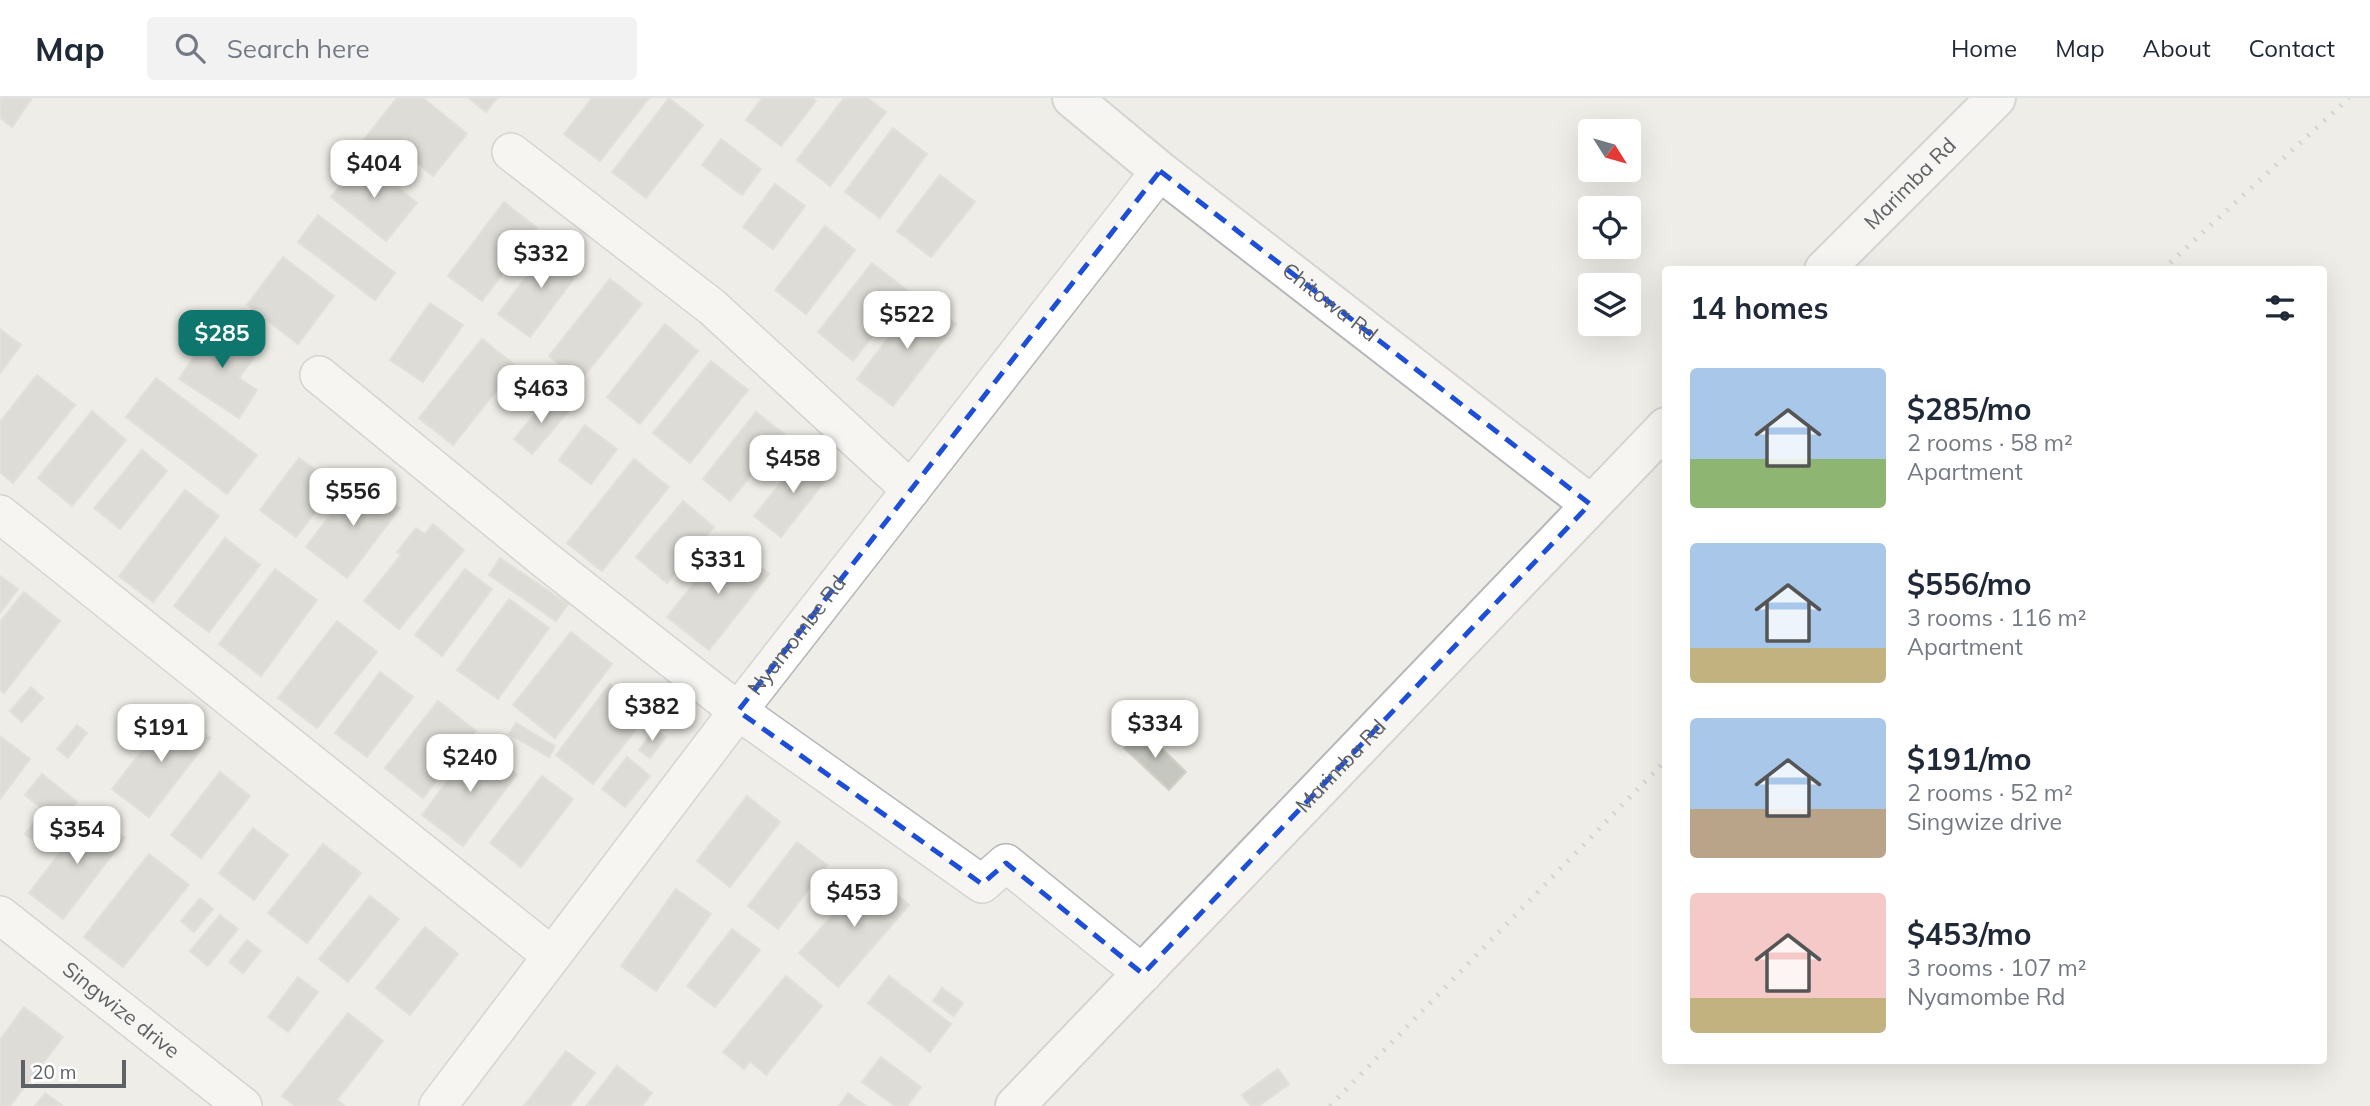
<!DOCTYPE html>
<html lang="en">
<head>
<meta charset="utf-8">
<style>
  body { margin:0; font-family:Mulish,sans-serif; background:#f2f2f3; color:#1f2937; height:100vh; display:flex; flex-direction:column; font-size:26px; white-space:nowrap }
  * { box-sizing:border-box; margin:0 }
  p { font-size:23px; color:#747a83 }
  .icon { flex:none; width:38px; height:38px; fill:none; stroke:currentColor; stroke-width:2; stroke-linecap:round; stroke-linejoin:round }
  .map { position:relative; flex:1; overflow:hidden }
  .side { position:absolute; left:1662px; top:168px; width:665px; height:798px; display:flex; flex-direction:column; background:#fff; border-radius:7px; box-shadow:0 7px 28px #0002 }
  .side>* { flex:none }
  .needle { width:46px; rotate:127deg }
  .buttons { position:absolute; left:1578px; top:21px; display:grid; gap:14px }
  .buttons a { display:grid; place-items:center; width:63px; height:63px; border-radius:7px; background:#fff; box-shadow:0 7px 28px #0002; font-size:35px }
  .scale { position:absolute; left:21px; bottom:18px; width:105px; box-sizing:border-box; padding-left:7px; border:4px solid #5e6165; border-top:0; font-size:19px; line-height:24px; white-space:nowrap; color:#5e6165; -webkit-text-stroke:5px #fff; paint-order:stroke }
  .price { position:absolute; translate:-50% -60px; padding:0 16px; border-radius:14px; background:#fff; color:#222; font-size:23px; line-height:46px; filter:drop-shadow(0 2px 4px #0008) }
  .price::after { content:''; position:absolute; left:50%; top:42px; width:21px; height:16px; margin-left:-10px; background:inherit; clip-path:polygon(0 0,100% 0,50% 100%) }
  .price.on { background:#0f766e; color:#fff }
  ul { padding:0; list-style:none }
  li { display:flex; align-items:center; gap:21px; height:175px; padding:0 28px }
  li span { display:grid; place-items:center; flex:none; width:196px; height:140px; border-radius:7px; color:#555 }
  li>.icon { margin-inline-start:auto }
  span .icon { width:84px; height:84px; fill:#fffc; stroke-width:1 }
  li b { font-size:30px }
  h2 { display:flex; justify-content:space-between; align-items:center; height:84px; padding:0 28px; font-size:30px }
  header { display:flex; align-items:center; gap:42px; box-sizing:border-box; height:98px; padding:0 35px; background:#fff; border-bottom:2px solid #e0e1e3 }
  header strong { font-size:33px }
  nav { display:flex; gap:38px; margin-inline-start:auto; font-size:24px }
  .search { width:490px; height:63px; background:#f2f2f3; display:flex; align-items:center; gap:18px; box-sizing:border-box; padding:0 24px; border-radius:7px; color:#747a83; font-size:26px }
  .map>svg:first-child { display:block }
  .building { fill:#c7c7c1; stroke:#d3d0c6; stroke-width:2 }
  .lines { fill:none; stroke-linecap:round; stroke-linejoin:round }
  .minor-casing { stroke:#b4b6ba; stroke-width:40 }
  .tertiary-casing { stroke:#b4b6ba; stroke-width:42 }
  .minor { stroke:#fff; stroke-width:37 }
  .tertiary { stroke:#fff; stroke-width:38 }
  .rail { stroke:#b4b5b5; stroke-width:5; stroke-dasharray:2 9; stroke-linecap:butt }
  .marked { fill:none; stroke:#1d4ed8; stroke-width:5; stroke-dasharray:14 9; stroke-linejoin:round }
  .labels { text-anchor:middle; stroke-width:5; stroke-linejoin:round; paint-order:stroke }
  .street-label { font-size:21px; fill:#5e6165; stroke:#fff }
</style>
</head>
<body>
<header>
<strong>Map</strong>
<div class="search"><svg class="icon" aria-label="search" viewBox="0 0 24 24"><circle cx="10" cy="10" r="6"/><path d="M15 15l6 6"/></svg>Search here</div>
<nav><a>Home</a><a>Map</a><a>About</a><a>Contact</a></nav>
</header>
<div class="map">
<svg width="2370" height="1008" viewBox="0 0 2370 1008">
  <rect width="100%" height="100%" fill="#efede7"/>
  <path class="building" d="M0,0H32L12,29L0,20Z
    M397,0H423L467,36L433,78L407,57L394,72L361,45Z
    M469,0H497L486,14Z
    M592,0H649L600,63L564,36Z
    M669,0L703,27L646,100L612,74Z
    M762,0H812L816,3L781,48L746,22Z
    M844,0H867L886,14L830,88L797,62Z
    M893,30L927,56L880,120L845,94Z
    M721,41L761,71L742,97L702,67Z
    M362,60L417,105L386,143L331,99Z
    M940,77L975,104L931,159L897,133Z
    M775,86L805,108L773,151L743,129Z
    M504,104L537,130L482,203L448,178Z
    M318,117L395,175L375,202L298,144Z
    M825,128L855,152L806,216L775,192Z
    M553,144L584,167L530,239L498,216Z
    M283,159L334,198L298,246L247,207Z
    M872,165L908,193L853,263L818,234Z
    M610,181L642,206L580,283L549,258Z
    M920,198L956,226L893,308L857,281Z
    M430,205L463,227L423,284L390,262Z
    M217,224L259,252L239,280L257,292L239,320L179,281Z
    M665,226L698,253L640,326L607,299Z
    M0,231L21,247L0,275Z
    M482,241L516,268L453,347L419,320Z
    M711,263L748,292L690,365L653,335Z
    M37,277L75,307L13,385L0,374V324Z
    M156,280L257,357L227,396L126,319Z
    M549,299L568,314L532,356L514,341Z
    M92,313L126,342L72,408L38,380Z
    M756,314L784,336L730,403L703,381Z
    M585,327L617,351L591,386L559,362Z
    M142,352L167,373L120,431L94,410Z
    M805,355L831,375L781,439L754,418Z
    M299,360L336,387L296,439L260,412Z
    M634,361L669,389L602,473L567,445Z
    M359,379L400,410L347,480L306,449Z
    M185,392L219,418L153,504L119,478Z
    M683,403L714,429L667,485L636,459Z
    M433,426L464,452L399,531L364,503L401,457L397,454L416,430L425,436Z
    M225,440L260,467L209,534L174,508Z
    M728,443L769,476L709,552L667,519Z
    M500,460L568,506L556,523L489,477Z
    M275,471L317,502L261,578L219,546Z
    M465,471L492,491L442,558L415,537Z
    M0,478L18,491L0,515Z
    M24,494L60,523L4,595L0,592V524Z
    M509,501L549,530L498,601L457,572Z
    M337,523L377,554L317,630L278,600Z
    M571,534L612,566L555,640L513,607Z
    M380,574L413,599L367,659L335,635Z
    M610,586L649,615L593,686L556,657Z
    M31,589L43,600L22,624L10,613Z
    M438,603L476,633L423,700L385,670Z
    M174,612L210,640L149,719L112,691Z
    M516,625L555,648L549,659L509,636Z
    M77,627L87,635L68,660L57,651Z
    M654,631L666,639L650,660L639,652Z
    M1142,631L1186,674L1169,692L1124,650Z
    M0,638L30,661L0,701Z
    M476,645L517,676L463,748L422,717Z
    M627,659L650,678L625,709L602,691Z
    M220,674L250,698L201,760L171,737Z
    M42,676L77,704L42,749L25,736L44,712L25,697Z
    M542,678L573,701L521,769L490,745Z
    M747,698L780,724L730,789L697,763Z
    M91,714L125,740L63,821L29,795Z
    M253,730L288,757L254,802L219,775Z
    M797,744L827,767L778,831L748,808Z
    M323,746L361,775L307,845L268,815Z
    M149,756L189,787L123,869L84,839Z
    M871,774L909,807L838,889L799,855Z
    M676,791L711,816L656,893L621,868Z
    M370,798L399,821L348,884L319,861Z
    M200,800L213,811L194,834L181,823Z
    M220,817L238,831L208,868L190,853Z
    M425,829L458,856L410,917L376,890Z
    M732,831L760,852L715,909L687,888Z
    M247,842L261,853L243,875L229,864Z
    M786,878L822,908L766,977L750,963L744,971L723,954Z
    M889,878L951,926L930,954L868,905Z
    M298,879L318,894L288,934L268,919Z
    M942,890L963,905L954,918L933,903Z
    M24,909L63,939L10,1008H0V942Z
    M348,915L383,943L337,1002L345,1008H295L282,998Z
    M566,953L595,975L570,1008H524Z
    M881,959L921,989L907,1008H895L862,984Z
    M617,968L652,995L642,1008H586Z
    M1278,971L1289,986L1259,1008H1251L1242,997Z
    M45,995L62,1007V1008H35Z
    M848,995L866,1008H839Z"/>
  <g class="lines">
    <g class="minor-casing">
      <g id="minor">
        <path d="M511,54L712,209L911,392"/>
        <path d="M319,277L544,461L738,613L982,786L1006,765L1143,876"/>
        <path d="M0,416L552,858"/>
        <path id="s1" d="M0,817L243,1008"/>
        <path id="s2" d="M438,1008L738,613L1160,73"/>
      </g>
    </g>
    <g class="tertiary-casing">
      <g id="tertiary">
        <path id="s3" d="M1072,0L1160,73L1590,406"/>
        <path id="s4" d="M1824,172L1996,0"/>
        <path id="s5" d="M1015,1008L1666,329"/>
      </g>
    </g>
    <use href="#minor" class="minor"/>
    <use href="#tertiary" class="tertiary"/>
    <path class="rail" d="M2162,172L2349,0
      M1330,1008L1666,662"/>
  </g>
  <path d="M0 0H2370V1008H0ZM1160,73L1590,406L1143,876L1006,765L982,786L738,613Z" fill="#efede7" fill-opacity=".55" fill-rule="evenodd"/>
  <path class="marked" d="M1160,73L1590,406L1143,876L1006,765L982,786L738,613Z"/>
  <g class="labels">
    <g class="street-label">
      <text dy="7" stroke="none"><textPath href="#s4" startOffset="122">Marimba Rd</textPath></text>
      <text dy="7" stroke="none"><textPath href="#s3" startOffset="329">Chitowa Rd</textPath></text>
      <text dy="7" stroke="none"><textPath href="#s2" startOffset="592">Nyamombe Rd</textPath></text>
      <text dy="7" stroke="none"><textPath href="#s5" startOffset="471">Marimba Rd</textPath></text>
      <text dy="7" stroke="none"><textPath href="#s1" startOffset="154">Singwize drive</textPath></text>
    </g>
  </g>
</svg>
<div class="buttons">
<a><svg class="needle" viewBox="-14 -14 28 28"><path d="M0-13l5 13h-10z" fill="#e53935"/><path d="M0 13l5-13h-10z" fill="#747a83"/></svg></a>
<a><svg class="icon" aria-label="locate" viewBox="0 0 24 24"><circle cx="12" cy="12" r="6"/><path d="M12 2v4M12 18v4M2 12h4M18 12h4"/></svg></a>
<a><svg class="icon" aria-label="layers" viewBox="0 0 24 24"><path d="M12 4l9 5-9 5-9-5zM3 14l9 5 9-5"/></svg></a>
</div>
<div class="scale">20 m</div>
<b class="price" style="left:374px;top:102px">$404</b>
<b class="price" style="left:541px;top:192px">$332</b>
<b class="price" style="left:907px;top:253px">$522</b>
<b class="price on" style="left:222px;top:272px">$285</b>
<b class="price" style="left:541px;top:327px">$463</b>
<b class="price" style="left:793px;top:397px">$458</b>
<b class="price" style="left:353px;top:430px">$556</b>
<b class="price" style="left:718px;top:498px">$331</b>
<b class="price" style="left:652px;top:645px">$382</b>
<b class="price" style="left:1155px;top:662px">$334</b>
<b class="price" style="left:161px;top:666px">$191</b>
<b class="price" style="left:470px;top:696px">$240</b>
<b class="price" style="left:77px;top:768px">$354</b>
<b class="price" style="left:854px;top:831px">$453</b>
<section class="side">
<h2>14 homes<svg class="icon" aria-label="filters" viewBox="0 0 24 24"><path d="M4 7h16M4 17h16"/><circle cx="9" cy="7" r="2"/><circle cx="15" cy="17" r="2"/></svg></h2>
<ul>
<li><span style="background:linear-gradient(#a9c7e8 65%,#8fb573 0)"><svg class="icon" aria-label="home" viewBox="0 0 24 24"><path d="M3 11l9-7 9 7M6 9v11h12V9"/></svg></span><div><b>$285/mo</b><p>2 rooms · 58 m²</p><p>Apartment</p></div></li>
<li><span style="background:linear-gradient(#a9c7e8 75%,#c2b280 0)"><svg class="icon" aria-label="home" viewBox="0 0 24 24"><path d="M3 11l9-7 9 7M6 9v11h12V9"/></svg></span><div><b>$556/mo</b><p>3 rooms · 116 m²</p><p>Apartment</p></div></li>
<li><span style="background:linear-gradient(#a9c7e8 65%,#b9a48a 0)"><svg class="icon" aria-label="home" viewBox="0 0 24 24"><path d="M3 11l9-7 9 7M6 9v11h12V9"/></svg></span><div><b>$191/mo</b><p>2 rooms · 52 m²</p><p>Singwize drive</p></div></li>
<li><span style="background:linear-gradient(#f6c9c9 75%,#c2b280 0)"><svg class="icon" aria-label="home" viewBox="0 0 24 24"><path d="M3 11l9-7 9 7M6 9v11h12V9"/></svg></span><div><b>$453/mo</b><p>3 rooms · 107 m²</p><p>Nyamombe Rd</p></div></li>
</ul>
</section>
</div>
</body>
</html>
